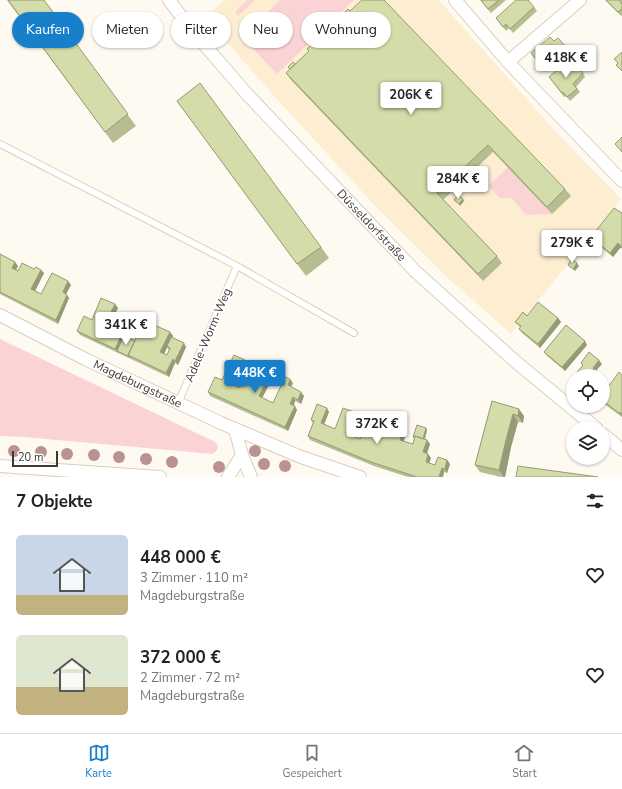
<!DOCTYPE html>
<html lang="de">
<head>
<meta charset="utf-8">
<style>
  body { margin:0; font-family:"Nunito Sans",sans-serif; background:#f6f6f6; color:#222; height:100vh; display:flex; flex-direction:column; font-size:15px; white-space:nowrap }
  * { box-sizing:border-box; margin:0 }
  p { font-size:13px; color:#767676 }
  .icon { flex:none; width:22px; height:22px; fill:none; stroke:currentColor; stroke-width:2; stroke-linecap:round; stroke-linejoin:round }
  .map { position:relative; height:477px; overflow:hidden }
  .sheet { display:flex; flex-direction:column; background:#fff; flex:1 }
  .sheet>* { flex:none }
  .banner { position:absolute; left:12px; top:12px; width:400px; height:36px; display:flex; gap:8px }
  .tools { position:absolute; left:566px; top:369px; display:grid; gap:8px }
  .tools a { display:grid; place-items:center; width:44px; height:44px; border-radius:50%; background:#fff; box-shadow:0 1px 3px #0004; font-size:20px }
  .scale { position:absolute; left:12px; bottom:10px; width:46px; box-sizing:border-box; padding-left:4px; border:2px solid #3e3a32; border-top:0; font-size:11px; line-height:14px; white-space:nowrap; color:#3e3a32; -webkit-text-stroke:3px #fff; paint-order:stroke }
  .price { position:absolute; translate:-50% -34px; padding:0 9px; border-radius:4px; background:#fff; color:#222; font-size:13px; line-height:26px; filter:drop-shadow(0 1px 2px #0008) }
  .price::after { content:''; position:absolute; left:50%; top:24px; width:12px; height:9px; margin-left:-6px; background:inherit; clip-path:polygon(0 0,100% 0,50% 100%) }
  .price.on { background:#1880cb; color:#fff }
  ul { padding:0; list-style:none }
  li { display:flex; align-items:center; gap:12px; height:100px; padding:0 16px }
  li span { display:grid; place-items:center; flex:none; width:112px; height:80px; border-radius:6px; color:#555 }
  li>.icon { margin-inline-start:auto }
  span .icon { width:48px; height:48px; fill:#fffc; stroke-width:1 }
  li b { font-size:17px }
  h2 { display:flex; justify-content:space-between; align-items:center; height:48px; padding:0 16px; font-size:17px }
  .tag { padding:0 14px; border-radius:18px; background:#fff; box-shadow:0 1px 3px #0004; font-size:14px; line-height:36px }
  .tag.on { background:#1880cb; color:#fff }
  .tab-bar { display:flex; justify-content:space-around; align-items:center; height:56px; border-top:1px solid #e0e0e0; background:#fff; font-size:11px; color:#767676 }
  .tab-bar a { display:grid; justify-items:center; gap:2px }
  .tab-bar .on { color:#1880cb }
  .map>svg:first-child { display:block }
  .built { fill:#fdeed2 }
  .green { fill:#fad3d4 }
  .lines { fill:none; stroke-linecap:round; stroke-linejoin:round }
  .service-casing { stroke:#dacfbb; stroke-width:8 }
  .minor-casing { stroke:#dacfbb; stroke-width:14 }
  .service { stroke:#fff; stroke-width:6 }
  .minor { stroke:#fff; stroke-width:12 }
  .tree { fill:#ba9291 }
  .wall { fill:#b6be91; fill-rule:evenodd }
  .shaded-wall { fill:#949b76 }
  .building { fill:#d4dda9; stroke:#949b76 }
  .labels { text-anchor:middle; stroke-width:4; stroke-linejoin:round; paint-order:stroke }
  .street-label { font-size:12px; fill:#3e3a32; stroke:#fff }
</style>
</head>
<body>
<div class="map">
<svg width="622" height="477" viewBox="0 0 622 477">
  <rect width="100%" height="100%" fill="#fefaf2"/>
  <path class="built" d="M225,0H439L555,131L621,199L511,334L449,279L378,209L274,96L205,17Z"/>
  <path class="green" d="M247,0H255L238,16L235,12Z
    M280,0H354L277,74L242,37Z
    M508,167L552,214L526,215L512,198H500L488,186Z
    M0,339L215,442L218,446L217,450L213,454L24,437L0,436Z"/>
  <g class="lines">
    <g class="service-casing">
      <path id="service" d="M0,144L237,266L354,333
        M178,403L237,266"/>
    </g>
    <g class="minor-casing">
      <g id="minor">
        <path id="s1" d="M169,0L189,27L246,93L415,271L516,362L596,428"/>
        <path d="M455,0L508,62L622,181"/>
        <path d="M508,62L580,0"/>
        <path id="s2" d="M0,315L87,360L221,423L301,457L360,477"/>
        <path d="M235,429L242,455L251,477"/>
        <path d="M603,434L622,450"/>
        <path d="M0,466L160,477"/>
        <path d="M228,477L242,455"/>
      </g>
    </g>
    <use href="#service" class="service"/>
    <use href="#minor" class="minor"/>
  </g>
  <g class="tree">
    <circle cx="14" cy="451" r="6"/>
    <circle cx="255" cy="451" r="6"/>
    <circle cx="41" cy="452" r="6"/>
    <circle cx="67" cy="454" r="6"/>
    <circle cx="94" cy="455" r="6"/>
    <circle cx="119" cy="457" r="6"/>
    <circle cx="146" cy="459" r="6"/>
    <circle cx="172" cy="462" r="6"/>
    <circle cx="264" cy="464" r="6"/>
    <circle cx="285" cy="466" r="6"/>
    <circle cx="219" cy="467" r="6"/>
  </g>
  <path class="wall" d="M7,0H44L136,126L113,143Z
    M480,0H506L491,13Z
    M605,0H622V15L621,16Z
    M534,7L537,11L513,33L509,28L506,31L496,18Z
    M348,9L565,189L571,196L552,214L493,152L443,200L497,256L502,263L483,281L291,80L286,73L290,69L288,67L295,64L309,51L307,49Z
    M567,48L569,52L546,72L531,53Z
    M571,69L583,73L585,77L576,87L580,92L570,101L566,96L564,97L549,77Z
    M177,101L321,247L329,258L306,276Z
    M622,213V249L621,247L613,257L593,241L591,237Z
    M0,254L18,266L16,270L18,271L34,269L41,270L44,273L35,291L41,294L71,285L66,294L69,298L58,324L0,294Z
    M115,304L118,308L113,318L112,317L107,327L112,329L132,324L126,337L135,341L145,337L170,332L173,336L172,337L186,347L178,365L175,363L169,377L80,335L77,331ZM167,347L169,350L167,355L164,354Z
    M527,316L558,318L561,322L540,348L522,333L519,329L520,327L515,322Z
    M587,345L565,371L547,356L544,352Z
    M245,360L248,364L240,381L241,383L239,388H240L271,381L262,398L273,403L293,383L291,387L304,396L301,404L295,401L294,405L297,410L288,431L210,396L208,392Z
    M622,375V417L603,403V394Z
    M492,401L524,416L523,423L518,422L511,447L505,477H501L480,472L475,465Z
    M329,412L324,424L335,429L357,416L350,435L360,439L378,422L381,426L378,434L381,435L383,434L403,432L405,436L404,441L413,444L414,439L413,437L426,428L427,430L425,439L427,440L430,444L427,454L431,458L429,463L435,465L447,460L450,464L447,473L444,472L443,477H408L374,466L310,440L308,436L313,423L311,420Z"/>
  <path class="shaded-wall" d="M463,199L464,201L460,206L459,204Z
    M618,243L621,247L613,257L610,253Z
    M15,262L18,266L15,272L12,268Z
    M577,263L579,266L575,271L573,269Z
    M41,270L44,273L34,293L31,289Z
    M68,281L71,285L65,296L63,292Z
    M67,295L69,298L58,324L56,320Z
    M115,304L118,308L113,318L110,314Z
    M109,313L112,317L106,329L103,325Z
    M558,318L561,322L540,348L538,344Z
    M129,320L132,324L119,352L117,351L115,349Z
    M170,332L173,336L163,356L160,352Z
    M585,341L587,345L565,371L562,367Z
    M184,343L186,347L178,365L175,361Z
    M173,359L175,363L169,377L166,373Z
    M245,360L248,364L240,381L241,383L238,390L235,386L237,378Z
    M599,360L602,364L596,371L593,368Z
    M268,378L271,381L261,400L259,396Z
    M290,379L293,383L290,389L288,385Z
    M301,392L304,396L301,404L298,400Z
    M293,397L295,401L293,408L290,404Z
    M295,406L297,410L288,431L285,427Z
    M327,408L329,412L323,427L321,423Z
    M519,409L524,416L523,423L518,416Z
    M354,412L357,416L349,437L346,433Z
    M619,412L622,416V417L619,413Z
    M513,414L518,422L511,447L505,477H504L499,470L506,440Z
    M378,422L381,426L377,437L374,433Z
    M426,428L427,430L424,442L423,440Z
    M403,432L405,436L403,444L400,440Z
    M427,440L430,444L426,456L423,452Z
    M428,454L431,458L428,466L426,462Z
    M447,460L450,464L447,473L445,469Z
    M442,468L444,472L443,477H439Z"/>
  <path class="building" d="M8,0H44L128,114L105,132Z
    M362,0H384L565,189L547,207L488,145L437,193L497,256L478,274L286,73L309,51L307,49L348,9L350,11Z
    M481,0H499L488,9Z
    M516,0H528L534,7L510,29L506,24L503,27L496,18Z
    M606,0H619L622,4V9L618,12Z
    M550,37L554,41L558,38L567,48L543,68L531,53Z
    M622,52V71L616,65L618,63L614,59Z
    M293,62L295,64L290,69L288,67Z
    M566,62L571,69L576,65L583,73L573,84L577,89L567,97L563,92L562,93L549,77Z
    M200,83L321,247L297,264L177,101Z
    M622,137V152L615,144Z
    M458,195L463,199L459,204L454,200Z
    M614,208L622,213V248L621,247V246L618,243L610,253L591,237Z
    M0,254L15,262L12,268L18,271L22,263L34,269L36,267L41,270L31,289L41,294L52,273L68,281L63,292L67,295L56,320L0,292Z
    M572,259L577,263L573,269L568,265Z
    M101,298L115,304L110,314L109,313L103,325L112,329L119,315L129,320L115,349L77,331L84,316L92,320Z
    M538,302L558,318L538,344L519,329L521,326L515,322L523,312L527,316Z
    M152,324L170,332L160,352L167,355L170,348L167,346L171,337L184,343L175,361L173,359L166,373L128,355L138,334L145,337Z
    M566,325L585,341L562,367L544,352Z
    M124,336L135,341L128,355L130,357L117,351Z
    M589,352L599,360L593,368L594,369L593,370L599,375L598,376H574L583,365L581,363Z
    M234,355L245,360L237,378L238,379L235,386L240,388L241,386L244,387L252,370L268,378L259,396L273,403L285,377L290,379L288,385L301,392L298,400L293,397L290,404L295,406L285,427L208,392L215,377L222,380Z
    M619,372L622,375V414L619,412V413L603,401V394Z
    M492,401L519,409L518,416L513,414L506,440L499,470L475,465Z
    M317,404L327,408L321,423L335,429L343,408L354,412L346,433L360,439L368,419L378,422L374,433L381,435V433L383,434L386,426L403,432L400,440L406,442L413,444L415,436L427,440L423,452L428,454L426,462L435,465L438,457L447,460L445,469L442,468L439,477H417L371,462L308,436L314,421L311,420Z
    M417,425L426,428L423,439L415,436V437H413Z
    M518,466L598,477H516Z"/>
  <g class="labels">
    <g class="street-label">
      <text dy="4" stroke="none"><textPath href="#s1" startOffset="303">Düsseldorfstraße</textPath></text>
      <text transform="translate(208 335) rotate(-67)" y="4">Adele-Worm-Weg</text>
      <text dy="4" stroke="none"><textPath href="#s2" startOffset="154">Magdeburgstraße</textPath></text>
    </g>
  </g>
</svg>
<div class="tools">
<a><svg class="icon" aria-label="locate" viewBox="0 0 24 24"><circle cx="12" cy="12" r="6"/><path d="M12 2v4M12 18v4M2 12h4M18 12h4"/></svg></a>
<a><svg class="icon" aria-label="layers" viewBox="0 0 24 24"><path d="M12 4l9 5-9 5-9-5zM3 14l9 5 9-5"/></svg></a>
</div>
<div class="scale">20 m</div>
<b class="price" style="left:566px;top:79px">418K €</b>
<b class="price" style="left:411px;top:116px">206K €</b>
<b class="price" style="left:458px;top:200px">284K €</b>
<b class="price" style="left:572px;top:264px">279K €</b>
<b class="price" style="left:126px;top:346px">341K €</b>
<b class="price on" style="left:255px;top:394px">448K €</b>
<b class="price" style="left:377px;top:445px">372K €</b>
<div class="banner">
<a class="tag on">Kaufen</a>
<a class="tag">Mieten</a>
<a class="tag">Filter</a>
<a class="tag">Neu</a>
<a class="tag">Wohnung</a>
</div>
</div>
<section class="sheet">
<h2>7 Objekte<svg class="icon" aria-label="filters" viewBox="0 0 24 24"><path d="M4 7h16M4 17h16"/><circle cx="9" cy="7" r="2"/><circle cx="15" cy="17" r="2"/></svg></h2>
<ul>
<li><span style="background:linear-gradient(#c9d6e8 75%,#c2b280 0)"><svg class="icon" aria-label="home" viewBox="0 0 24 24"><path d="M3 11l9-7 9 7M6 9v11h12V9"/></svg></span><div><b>448 000 €</b><p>3 Zimmer · 110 m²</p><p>Magdeburgstraße</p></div><svg class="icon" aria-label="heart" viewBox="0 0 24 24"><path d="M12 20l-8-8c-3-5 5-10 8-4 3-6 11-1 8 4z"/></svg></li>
<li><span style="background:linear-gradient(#dfe7d0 65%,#c2b280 0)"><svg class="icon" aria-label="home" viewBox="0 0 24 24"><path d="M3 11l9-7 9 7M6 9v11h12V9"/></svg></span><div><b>372 000 €</b><p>2 Zimmer · 72 m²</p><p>Magdeburgstraße</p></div><svg class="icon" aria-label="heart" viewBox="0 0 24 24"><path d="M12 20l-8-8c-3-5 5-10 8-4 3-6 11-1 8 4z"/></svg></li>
</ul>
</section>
<nav class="tab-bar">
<a class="on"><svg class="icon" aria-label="map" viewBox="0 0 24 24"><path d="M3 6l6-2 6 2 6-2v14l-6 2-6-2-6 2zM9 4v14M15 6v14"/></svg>Karte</a>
<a><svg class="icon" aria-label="saved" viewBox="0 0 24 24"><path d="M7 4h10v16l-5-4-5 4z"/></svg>Gespeichert</a>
<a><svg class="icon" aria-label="home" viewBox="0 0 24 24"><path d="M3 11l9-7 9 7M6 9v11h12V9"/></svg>Start</a>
</nav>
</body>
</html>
